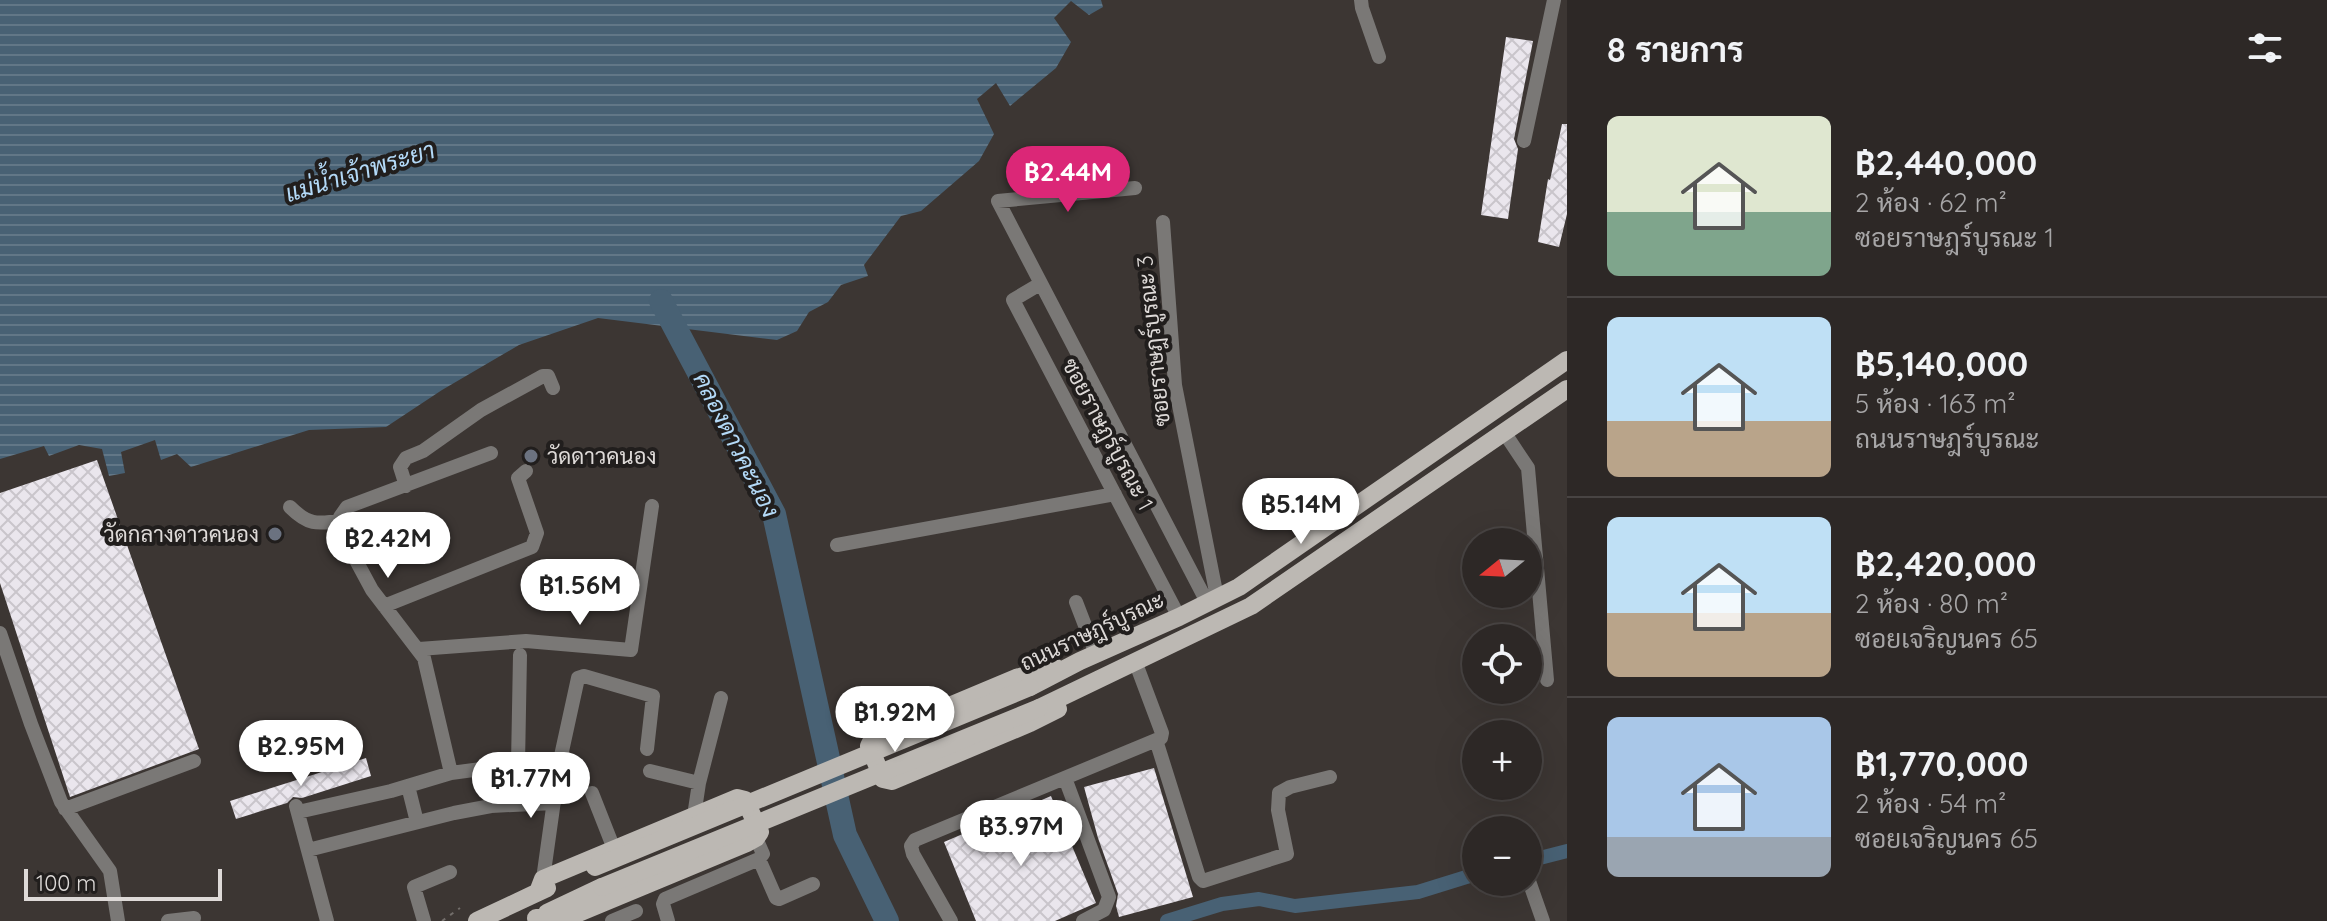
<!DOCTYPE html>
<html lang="th">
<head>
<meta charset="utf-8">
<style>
  body { margin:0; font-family:Quicksand,Sarabun,sans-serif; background:#393432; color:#f1f3f6; height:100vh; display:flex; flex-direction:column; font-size:30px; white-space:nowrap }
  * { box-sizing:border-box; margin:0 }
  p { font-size:26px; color:#a7a6a7 }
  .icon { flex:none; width:44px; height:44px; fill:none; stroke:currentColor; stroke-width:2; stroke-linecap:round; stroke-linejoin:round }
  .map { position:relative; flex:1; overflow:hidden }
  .drawer { display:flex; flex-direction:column; background:#2d2826; width:760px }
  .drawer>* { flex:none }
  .needle { width:52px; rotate:252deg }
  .tools { position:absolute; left:1462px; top:528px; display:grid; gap:16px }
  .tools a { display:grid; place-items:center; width:80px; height:80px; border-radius:50%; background:#2d2826; box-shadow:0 8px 32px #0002,0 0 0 2px #484443; font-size:40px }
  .scale { position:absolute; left:24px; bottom:20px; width:198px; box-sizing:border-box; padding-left:8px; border:4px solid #dedad8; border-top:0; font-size:22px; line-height:28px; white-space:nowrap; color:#dedad8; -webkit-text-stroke:6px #211e1d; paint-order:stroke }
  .price { position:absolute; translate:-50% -68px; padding:0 18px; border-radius:28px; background:#fff; color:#222; font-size:26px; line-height:52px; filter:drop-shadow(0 2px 4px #0008) }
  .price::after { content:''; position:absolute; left:50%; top:48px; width:24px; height:18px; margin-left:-12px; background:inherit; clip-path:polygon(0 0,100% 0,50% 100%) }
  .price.selected { background:#db2777; color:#fff }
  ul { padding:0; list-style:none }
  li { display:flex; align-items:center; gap:24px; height:200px; padding:0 40px }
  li+li { border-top:2px solid #484443 }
  li span { display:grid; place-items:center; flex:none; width:224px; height:160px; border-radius:12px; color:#555 }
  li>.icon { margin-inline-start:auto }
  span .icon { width:96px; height:96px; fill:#fffc; stroke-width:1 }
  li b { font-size:34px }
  h2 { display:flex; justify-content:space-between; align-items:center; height:96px; padding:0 40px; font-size:34px }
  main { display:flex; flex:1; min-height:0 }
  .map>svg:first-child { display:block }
  .water { fill:url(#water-rules) }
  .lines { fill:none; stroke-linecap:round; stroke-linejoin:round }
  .canal { stroke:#486174; stroke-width:14 }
  .river { stroke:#486174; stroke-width:24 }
  .building { fill:url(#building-cross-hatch) }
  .path { stroke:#726d6a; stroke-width:2; stroke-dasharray:4 6; stroke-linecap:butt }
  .minor { stroke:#7a7876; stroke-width:14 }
  .major { stroke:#bcb8b3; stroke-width:18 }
  .major-bridge { stroke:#bcb8b3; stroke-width:18 }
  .worship-dot { fill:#6b7280; stroke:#211e1d; stroke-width:3 }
  .labels { text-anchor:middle; stroke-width:8; stroke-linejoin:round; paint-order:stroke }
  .street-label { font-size:22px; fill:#dedad8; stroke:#211e1d }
  .poi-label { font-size:22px; fill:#dedad8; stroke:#211e1d; text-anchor:start }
  .water-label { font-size:24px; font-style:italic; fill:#b3d9f7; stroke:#211e1d }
</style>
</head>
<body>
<main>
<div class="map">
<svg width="1567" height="921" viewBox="0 0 1567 921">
  <defs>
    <pattern id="water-rules" width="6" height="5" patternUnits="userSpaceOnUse" patternTransform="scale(2)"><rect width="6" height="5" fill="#486174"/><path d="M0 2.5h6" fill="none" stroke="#627787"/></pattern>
    <pattern id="building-cross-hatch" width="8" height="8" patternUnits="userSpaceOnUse" patternTransform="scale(2)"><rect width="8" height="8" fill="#eae6ed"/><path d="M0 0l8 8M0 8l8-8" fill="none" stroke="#c9c5cb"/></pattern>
  </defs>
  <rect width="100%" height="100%" fill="#3c3633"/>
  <path class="water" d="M0,0H1101L1103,7L1089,15L1071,1L1054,18L1071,42L1056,68L1010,106L996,83L977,99L994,134L979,161L921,211L901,216L864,265L868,276L841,285L828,302L809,312L797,331L777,340L598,318L519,345L442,390L386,427L309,430L191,467L177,454L161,460L155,440L121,452L125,473L109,476L102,449L79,445L49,456L44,446L0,459Z"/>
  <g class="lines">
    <path class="canal" d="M1528,861L1567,851
      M1167,921L1222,904L1259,899L1295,906L1418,892L1476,874"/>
    <path class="river" d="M661,301L774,514L845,835L887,921"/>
  </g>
  <path class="building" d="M1506,37L1533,41L1514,139L1518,149L1508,219L1481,215Z
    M1562,124H1567V214L1559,247L1538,242L1548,179L1550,180Z
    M97,460L199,749L70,797L0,583V493Z
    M366,758L371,776L302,798L293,797L287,803L236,819L230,801Z
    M1154,768L1193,897L1119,917L1116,906L1118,894L1098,838L1084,787Z
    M1051,796L1096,903L1055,921H976L944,842Z"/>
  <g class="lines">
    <path class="path" d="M442,921L460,908"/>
    <path class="minor" d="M1361,0L1362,8L1379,57
      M1524,141L1554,0
      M1135,188L998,201L1207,602
      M1163,222L1175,385L1217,597
      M1040,284L1013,300L1179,617
      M1504,432L1528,468L1547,680
      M406,486L400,467L406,458L423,451L481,410L543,376H548L553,388
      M290,507C308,525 316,524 341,521
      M837,545L1115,494
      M1076,602L1096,654
      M384,606L532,547L537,533L518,478L526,471
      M0,633L31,724L61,802L110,871L118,921
      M419,649L526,641L631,650L652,506
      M1156,740L1199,877L1203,881L1287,854L1278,810L1279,793L1290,787L1330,777
      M518,764L520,655
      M650,771L699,783
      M451,773L424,658L372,590L351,551L340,517L347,507L491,453
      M1065,778L1109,897L1104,910L1083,921
      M408,786L417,822
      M592,793L614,849
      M296,806L327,921
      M65,809L194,761
      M298,812L391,791L451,773L518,764L559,765
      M694,816L699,783L721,698
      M308,850L454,813L491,806L554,803
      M759,859L776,898L779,899L813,884
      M543,879L559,765L578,678L584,676L653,696L647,749
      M1529,881L1543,921
      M168,921L194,918
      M424,921L414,887L450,872
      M612,921L636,911
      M668,921L663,904L665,899L759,859L763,854L756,838
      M951,921L913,854L911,846L915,840L1161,738L1162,733L1135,661"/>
    <path class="major" d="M1055,667L1016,678L873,738L869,746L883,779L892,781L1030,723L1058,709
      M1030,687L1080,661L1179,617L1239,587L1567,360
      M1039,708L1251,606L1567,389
      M547,913L602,887
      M536,918H558L576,914L747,843L756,838L760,832L745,800L737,798L543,879L538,892
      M477,921L547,888"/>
    <path class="major-bridge" d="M595,867L1030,687
      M602,887L1039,708"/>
  </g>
  <g class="worship-dot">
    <circle cx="531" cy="456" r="8"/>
    <circle cx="275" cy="534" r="8"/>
  </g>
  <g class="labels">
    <g class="street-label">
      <text transform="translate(1153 341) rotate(-96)" y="8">ซอยราษฎร์บูรณะ 3</text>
      <text transform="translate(1108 434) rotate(62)" y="8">ซอยราษฎร์บูรณะ 1</text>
      <text transform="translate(1092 631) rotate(-25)" y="8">ถนนราษฎร์บูรณะ</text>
    </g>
    <g class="poi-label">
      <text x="547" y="464">วัดดาวคนอง</text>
      <text x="259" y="542" text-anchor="end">วัดกลางดาวคนอง</text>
    </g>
    <g class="water-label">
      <text transform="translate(360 172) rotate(-17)" y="8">แม่น้ำเจ้าพระยา</text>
      <text transform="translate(736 445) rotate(63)" y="8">คลองดาวคะนอง</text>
    </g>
  </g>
</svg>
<div class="tools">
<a><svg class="needle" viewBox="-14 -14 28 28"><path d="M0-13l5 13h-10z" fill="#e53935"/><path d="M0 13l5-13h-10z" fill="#a7a6a7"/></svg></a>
<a><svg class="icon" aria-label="locate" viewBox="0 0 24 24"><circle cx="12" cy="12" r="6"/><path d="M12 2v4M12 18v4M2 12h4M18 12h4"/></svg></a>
<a>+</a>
<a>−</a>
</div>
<div class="scale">100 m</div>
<b class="price selected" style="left:1068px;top:214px">฿2.44M</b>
<b class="price" style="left:1301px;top:546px">฿5.14M</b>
<b class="price" style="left:388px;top:580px">฿2.42M</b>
<b class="price" style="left:580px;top:627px">฿1.56M</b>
<b class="price" style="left:895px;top:754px">฿1.92M</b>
<b class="price" style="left:301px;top:788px">฿2.95M</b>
<b class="price" style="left:531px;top:820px">฿1.77M</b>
<b class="price" style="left:1021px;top:868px">฿3.97M</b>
</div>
<section class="drawer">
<h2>8 รายการ<svg class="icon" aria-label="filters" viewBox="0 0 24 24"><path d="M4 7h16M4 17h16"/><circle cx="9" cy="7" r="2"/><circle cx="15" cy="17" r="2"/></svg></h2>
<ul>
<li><span style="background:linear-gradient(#dfe7d0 60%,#7fa58c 0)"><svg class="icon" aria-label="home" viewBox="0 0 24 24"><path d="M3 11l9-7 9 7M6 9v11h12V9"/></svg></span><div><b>฿2,440,000</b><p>2 ห้อง · 62 m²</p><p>ซอยราษฎร์บูรณะ 1</p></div></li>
<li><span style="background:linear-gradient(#bfe0f5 65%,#b9a48a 0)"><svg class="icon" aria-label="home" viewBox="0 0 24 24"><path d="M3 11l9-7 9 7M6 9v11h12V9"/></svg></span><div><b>฿5,140,000</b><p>5 ห้อง · 163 m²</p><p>ถนนราษฎร์บูรณะ</p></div></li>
<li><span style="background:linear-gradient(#bfe0f5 60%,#b9a48a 0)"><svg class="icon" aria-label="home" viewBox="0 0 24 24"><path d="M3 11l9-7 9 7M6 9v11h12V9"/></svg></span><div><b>฿2,420,000</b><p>2 ห้อง · 80 m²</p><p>ซอยเจริญนคร 65</p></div></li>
<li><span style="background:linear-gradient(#a9c7e8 75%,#9aa5b1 0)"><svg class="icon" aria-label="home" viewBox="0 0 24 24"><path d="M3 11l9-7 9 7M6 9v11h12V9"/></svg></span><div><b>฿1,770,000</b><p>2 ห้อง · 54 m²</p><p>ซอยเจริญนคร 65</p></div></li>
</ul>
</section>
</main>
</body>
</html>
